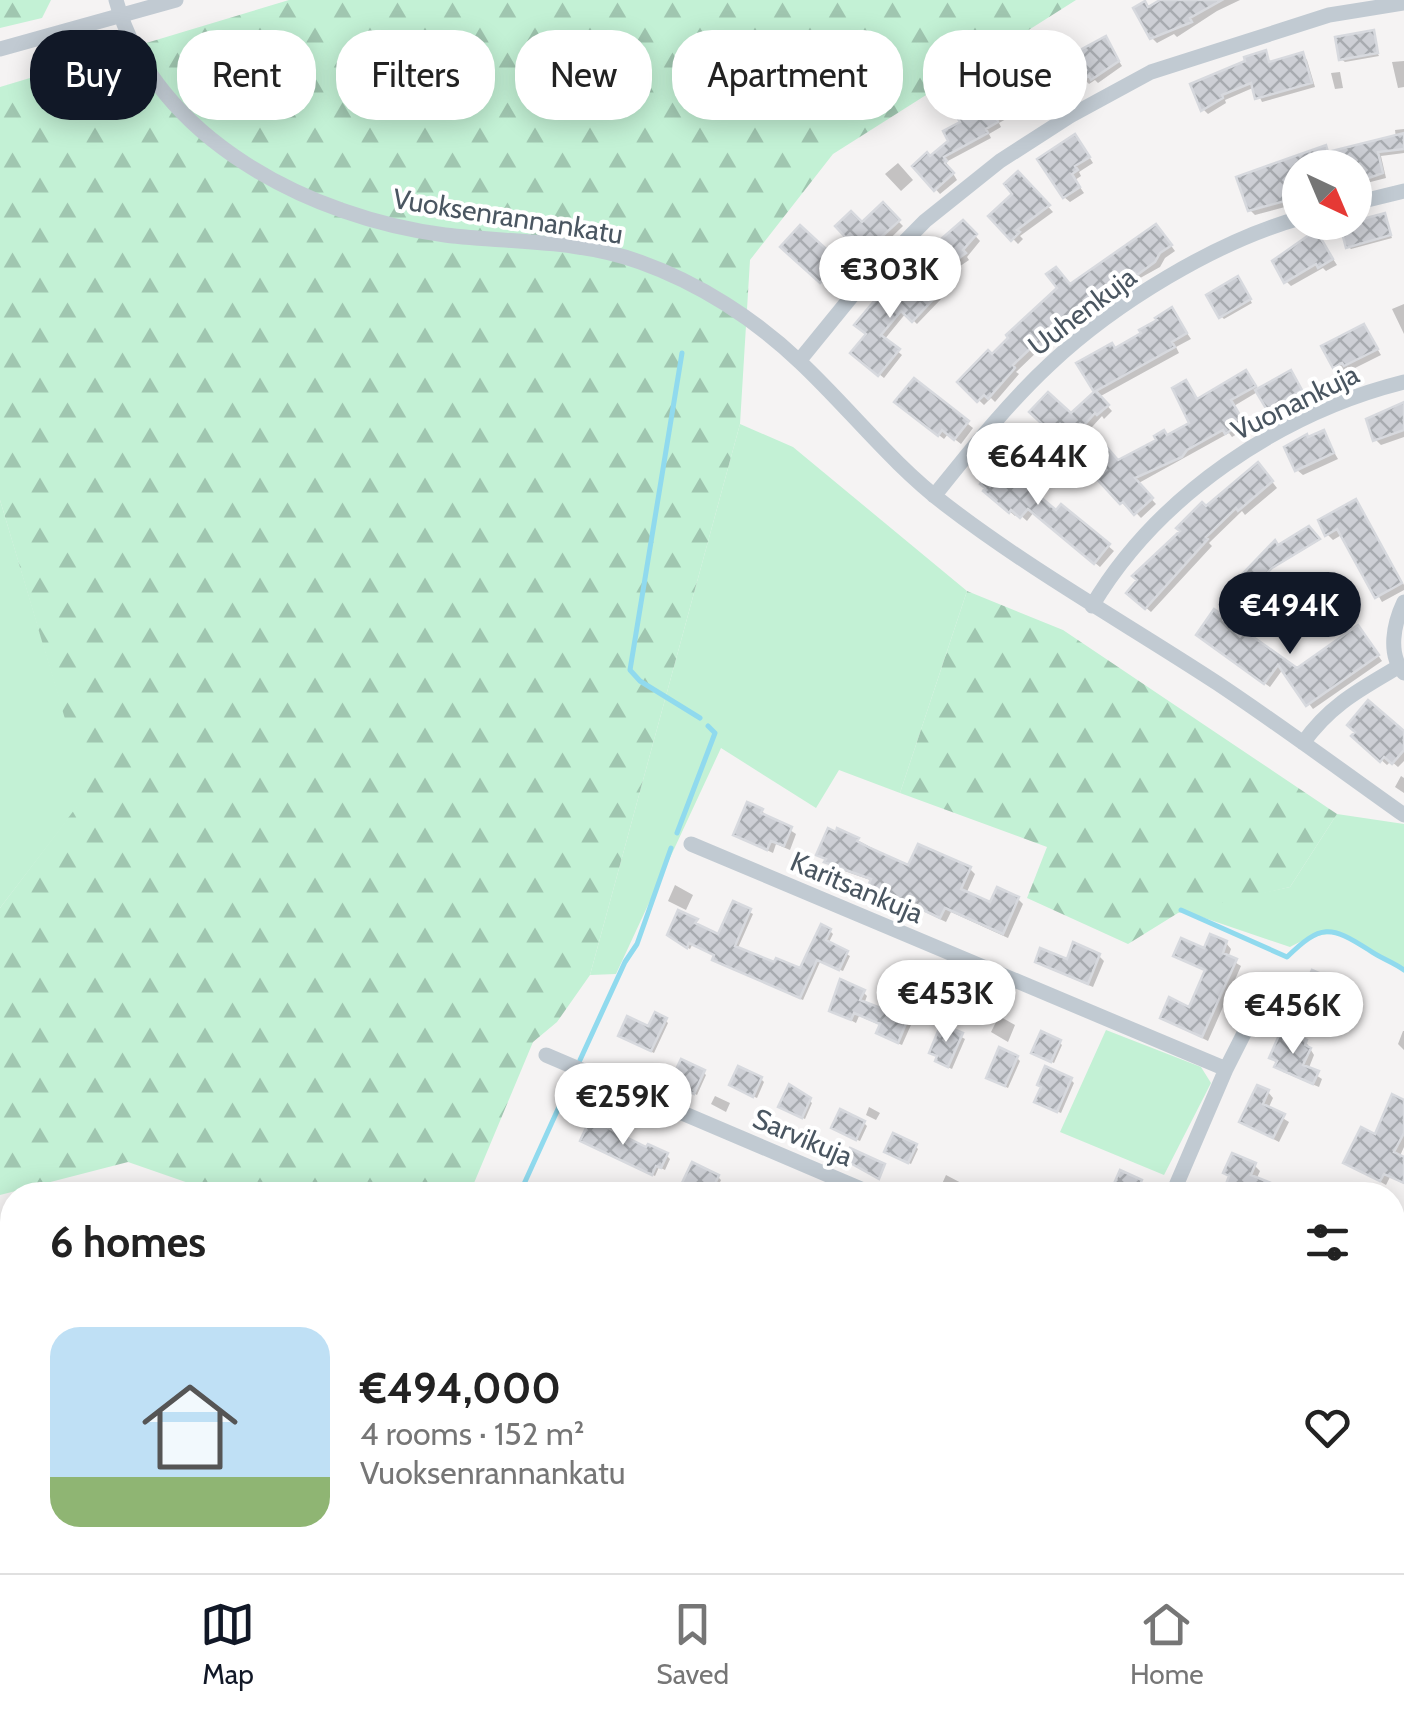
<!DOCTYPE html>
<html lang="en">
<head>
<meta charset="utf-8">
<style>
  body { margin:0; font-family:Cabin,sans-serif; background:#f6f6f6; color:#222; height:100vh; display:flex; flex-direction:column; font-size:38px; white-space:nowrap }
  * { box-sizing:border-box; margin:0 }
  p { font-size:32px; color:#767676 }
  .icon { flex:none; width:55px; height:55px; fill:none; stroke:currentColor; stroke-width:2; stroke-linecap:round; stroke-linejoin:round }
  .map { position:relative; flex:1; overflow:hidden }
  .sheet { position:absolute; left:0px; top:1182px; width:1405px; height:392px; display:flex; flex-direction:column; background:#fff; border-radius:40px 40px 0 0; box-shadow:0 5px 25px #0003 }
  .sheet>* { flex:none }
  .hud { position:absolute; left:30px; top:30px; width:1345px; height:90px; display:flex; gap:20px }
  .needle { width:65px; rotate:136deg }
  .fabs { position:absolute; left:1282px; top:150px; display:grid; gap:20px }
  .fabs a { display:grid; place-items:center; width:90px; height:90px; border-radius:50%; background:#fff; box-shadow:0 5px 25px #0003; font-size:50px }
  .price { position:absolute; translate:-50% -85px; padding:0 22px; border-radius:35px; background:#fff; color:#222; font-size:32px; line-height:65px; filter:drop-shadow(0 2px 5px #0008) }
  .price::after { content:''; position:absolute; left:50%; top:60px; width:30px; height:22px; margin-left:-15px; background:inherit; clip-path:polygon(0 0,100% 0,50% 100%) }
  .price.current { background:#111827; color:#fff }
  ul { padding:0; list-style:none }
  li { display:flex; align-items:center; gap:30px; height:250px; padding:0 50px }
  li span { display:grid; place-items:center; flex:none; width:280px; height:200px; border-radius:30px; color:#555 }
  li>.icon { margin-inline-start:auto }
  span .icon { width:120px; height:120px; fill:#fffc; stroke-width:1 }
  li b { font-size:42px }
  h2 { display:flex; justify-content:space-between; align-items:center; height:120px; padding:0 50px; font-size:42px }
  .chip { padding:0 35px; border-radius:40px; background:#fff; box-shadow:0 5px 25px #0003; font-size:35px; line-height:90px }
  .chip.current { background:#111827; color:#fff }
  .tabs { display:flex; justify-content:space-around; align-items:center; height:140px; border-top:2px solid #e0e0e0; background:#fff; font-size:28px; color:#767676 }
  .tabs a { display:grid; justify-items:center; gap:5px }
  .tabs .current { color:#111827 }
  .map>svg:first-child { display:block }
  .grass { fill:#c3f1d5 }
  .forest { fill:url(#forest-firs) }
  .water { fill:url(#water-ripples) }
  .shadow { fill:#0003 }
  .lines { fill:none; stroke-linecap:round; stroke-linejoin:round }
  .stream { stroke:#90daee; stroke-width:5 }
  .building { fill:url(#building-cross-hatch); stroke:#d7d9de; stroke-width:2.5 }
  .minor { stroke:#c1cad2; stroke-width:15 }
  .major { stroke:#b3c2d1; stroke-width:20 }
  .labels { text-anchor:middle; stroke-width:8; stroke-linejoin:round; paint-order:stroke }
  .street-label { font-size:28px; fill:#4a5661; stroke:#fff }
</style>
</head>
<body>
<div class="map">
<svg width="1404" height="1573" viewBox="0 0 1404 1573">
  <defs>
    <pattern id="forest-firs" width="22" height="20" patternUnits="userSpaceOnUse" patternTransform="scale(2.5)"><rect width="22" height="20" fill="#c3f1d5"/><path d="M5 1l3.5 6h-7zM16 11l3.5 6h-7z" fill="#a0c6b0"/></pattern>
    <pattern id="water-ripples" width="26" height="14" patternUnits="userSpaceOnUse" patternTransform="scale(2.5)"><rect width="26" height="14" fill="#90daee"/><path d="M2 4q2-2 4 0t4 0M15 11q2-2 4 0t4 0" fill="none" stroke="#78b4c4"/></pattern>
    <pattern id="building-cross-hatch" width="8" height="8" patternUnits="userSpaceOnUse" patternTransform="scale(2.5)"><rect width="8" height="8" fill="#cdcfd5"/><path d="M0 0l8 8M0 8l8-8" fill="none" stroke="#a8abb0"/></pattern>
  </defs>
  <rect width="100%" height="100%" fill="#f5f3f3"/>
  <path class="grass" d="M740,424L793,447L967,591L900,793L839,770L816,808L721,748L616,974L590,975Z
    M0,500L88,793L0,908Z
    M1337,814L1404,824V972C1358,943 1344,918 1290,947L1181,910L1290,887Z
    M1106,1030L1201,1067L1211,1083L1164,1175L1060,1132Z"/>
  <path class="forest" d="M0,0H51L42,18L0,28Z
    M289,0H1076L833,154L750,260L740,424L590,975L557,1022L533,1042L469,1195H223L128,1162L0,1195V908L87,793L0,500V87Z
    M967,591L1063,630L1337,814L1290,887L1178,913L1128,944L1027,898L1047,847L900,793Z
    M0,1335L12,1358V1519L0,1493Z
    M47,1563H171L183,1573H58Z"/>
  <path class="water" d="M0,1490L12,1507V1562L62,1563L72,1573H0Z"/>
  <path class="shadow" d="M1165,0H1240L1217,11L1177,37L1174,34L1157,43L1152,38Z
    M1369,37L1379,56L1345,62L1341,59Z
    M1105,39L1122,66L1098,83L1095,80L1089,84L1085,80L1055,96L1058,102L1044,110L1040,106L1026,112L1024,109L999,123L1001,127L989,134L991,138L946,162L957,180L940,194L915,166L930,159L951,141L963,123L976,85L985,98Z
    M1265,53L1271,64L1303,55L1307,60L1315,87L1262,102L1255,87L1225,100L1226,103L1208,114L1203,109Z
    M984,56L989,64L957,79L953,72Z
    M1404,61V87L1398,88L1392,62Z
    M1340,72L1343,88L1335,89L1331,73Z
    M1404,129V153L1381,156L1386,178L1355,186V168H1300V203L1255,215L1250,210L1239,178L1325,148L1331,154L1396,138L1395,130Z
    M1080,142L1093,163L1079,172L1081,176L1075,180L1084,193L1070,202L1064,197Z
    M898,163L913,180L901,191L885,174Z
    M1018,174L1053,212L1020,236L1023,239L1018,244L992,217L1016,194Z
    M883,206L903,226L869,259L838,226H862Z
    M1384,216L1392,238L1351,249L1348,246Z
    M963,223L980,241L967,257L969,260L950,273L930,252Z
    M800,229L854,278L842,291L831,281L826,286L784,247Z
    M1161,232L1175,251L1165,258L1160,267L1133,282L1099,309L1079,315L1058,334L1061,338L1044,354L1040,349L1016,372L1019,374L995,402L991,398L984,405L960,382L1070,287Z
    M1316,233L1337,265L1326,271L1323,268L1291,286L1286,281Z
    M924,278L943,297L917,324L906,313L884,340L902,355L884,378L853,353L893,299L914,288Z
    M1240,283L1252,303L1224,319L1221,316Z
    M1404,304V334L1392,309Z
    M1172,311L1191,339L1176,347L1179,353L1099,397L1112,411L1104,419L1102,416L1072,449L1033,412L1071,417L1098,392L1080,364L1116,350Z
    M1364,327L1381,355L1351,370L1348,367L1340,372L1335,366Z
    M1293,376L1304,393L1272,412L1259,391L1234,406L1247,428L1232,437L1229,433L1137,484L1156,504L1141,518L1129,505L1126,507L1087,464L1118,463L1193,424L1186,383L1199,402L1251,378L1259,391Z
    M914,381L973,428L961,444L948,434L944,439L903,407Z
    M1404,405V437L1381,445L1375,439L1381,412Z
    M1323,433L1338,459L1303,475L1297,470L1309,440Z
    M992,455L1007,469L1006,471L1057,513L1062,507L1114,551L1100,567L1034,512L1027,521L1018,513L1015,516L992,496L986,480Z
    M1263,470L1277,488L1245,515L1242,511L1209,543L1212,546L1151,612L1129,593L1206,510Z
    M1356,502L1404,585V590L1382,602L1343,534L1333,540L1327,534Z
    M1309,529L1318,541L1273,568L1242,600L1231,589Z
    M1310,605L1346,606L1349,609L1342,623Z
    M1363,634L1382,661L1313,709L1283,669L1270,687L1204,640L1297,671Z
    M1404,734V761L1398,767L1391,761L1387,765L1354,736Z
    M1401,776L1404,778V793L1395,787Z
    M761,811L796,834L790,850L776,844L773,853L736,835Z
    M857,840L910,868L970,869L975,874L966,894L991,905L1018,899L1023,904L1008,938L951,912L946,922L904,902L902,905L875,892L870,887L873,881L833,867L819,854Z
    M675,885L693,895L686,910L668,901Z
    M734,904L753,914L737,950L801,972L830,931L833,934L828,944L850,956L843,971L820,962L803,1000L718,963L716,956L692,945L690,949L676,941L696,921L698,927L719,937Z
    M1226,943L1231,949L1228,958L1241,966L1208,1041L1163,1018L1191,1010L1207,972L1176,955Z
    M1099,956L1104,961L1093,987L1043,966L1038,961L1068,962Z
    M1338,984L1343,990L1340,998L1357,1014L1350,1030L1299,1005Z
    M863,992L867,996L864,1004L884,1012L912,997L916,1001L911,1012L915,1016L902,1045L883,1037L879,1032L882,1026L859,1016L856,1023L832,1010Z
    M945,994L962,1003L955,1019L938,1010Z
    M999,1016L1015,1025L1008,1042L991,1032Z
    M665,1020L668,1023L654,1053L624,1038Z
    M943,1027L965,1039L952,1069L941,1064L939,1057L932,1052Z
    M1403,1031H1404V1050L1398,1044Z
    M1059,1042L1062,1045L1054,1063L1034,1053Z
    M1306,1042L1314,1055L1308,1070L1322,1079L1319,1087L1283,1072L1272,1058Z
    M1017,1058L1020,1061L1008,1088L992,1080Z
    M703,1072L706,1075L697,1095L673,1082Z
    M761,1079L764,1082L757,1098L735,1088Z
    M1071,1080L1074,1083L1061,1113L1040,1104Z
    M1268,1092L1273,1098L1268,1109L1289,1122L1279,1142L1242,1122Z
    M715,1096L730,1103L726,1112L711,1104Z
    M809,1100L812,1103L805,1119L784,1109Z
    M1404,1102V1147L1399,1158L1404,1160V1184L1390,1177L1386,1185L1346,1162L1376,1138Z
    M869,1107L880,1113L876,1120L866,1115Z
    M864,1123L867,1126L860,1141L837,1131Z
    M586,1143L667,1156L670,1159L665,1170L659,1167L655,1176Z
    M915,1146L918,1149L911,1164L890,1154Z
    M1254,1165L1260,1171L1256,1180L1269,1186L1275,1191L1273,1195H1250L1229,1183L1231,1178Z
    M946,1175L967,1186L963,1195H937Z
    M718,1177L721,1180L714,1195H704L684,1184Z
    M749,1188L765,1195H746Z
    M1404,1503V1524L1396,1518Z
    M344,1562L354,1566L357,1562L370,1573H336Z
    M554,1562L545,1573H526L514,1562Z
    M579,1562H603L610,1569L607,1573H591Z
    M822,1562H866L874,1570L871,1573H821L817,1569Z
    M1140,1562H1166L1161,1572Z
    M1204,1564L1216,1569L1218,1564L1239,1573H1200Z
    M1292,1564L1304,1568L1303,1573L1290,1572Z"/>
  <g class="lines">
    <path class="stream" d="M682,353L630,670L640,681L700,718
      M677,833L715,733L708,726
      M1181,910L1287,957C1321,924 1330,925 1369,950C1380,958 1393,962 1404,970
      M580,1060L625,962L637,944L671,848
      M519,1195L573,1076"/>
  </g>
  <path class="building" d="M1160,0H1222L1190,18L1192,22L1150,39L1133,8L1145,1L1148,7Z
    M1374,30L1378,53L1339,60L1335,37Z
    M1106,36L1119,61L1091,80L1089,76L1082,80L1079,76L1052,91L1055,96L1037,107L1034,102L1019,109L1018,105L996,117L998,122L986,129L988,133L944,157L947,161L945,163L954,173L934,191L912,166L927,152L930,156L948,141L943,131L960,122L952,109L965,102L959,91L976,82L984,96L1042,64L1044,66L1066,54L1067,57Z
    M1266,50L1269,62L1303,52L1312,83L1255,99L1251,83L1222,95L1223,98L1201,111L1190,84L1245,61L1244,57Z
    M1404,133V149L1378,152L1383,173L1355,183V168H1300V197L1248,211L1236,177L1326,145L1328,152Z
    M1075,134L1090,157L1075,166L1078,170L1072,174L1080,187L1063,198L1037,159Z
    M1018,171L1050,205L1017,230L1020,232L1011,241L988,216L1012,194L1004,184Z
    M883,202L900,220L862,255L835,226L851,211L862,222Z
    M1385,213L1391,235L1346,248L1340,225Z
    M963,220L977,234L963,250L966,253L943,270L926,252Z
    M1156,224L1172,245L1160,253L1155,262L1137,275L1135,273L1128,278L1093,306L1091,303L1074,310L1055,328L1058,332L1038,350L1033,346L1013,365L1015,368L988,399L984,395L977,402L957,382L988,350L992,354L1008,338L1006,335L1057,288L1046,274L1056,267L1070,284Z
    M800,225L850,271L835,287L824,278L820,283L780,247Z
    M1316,230L1333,259L1318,268L1316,264L1284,283L1272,261Z
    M924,274L941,291L912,322L901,311L881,335L900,349L878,376L850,353L866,334L854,325L885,288L893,296L909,280L914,284Z
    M1238,276L1251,299L1219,318L1206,295Z
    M1172,307L1187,333L1172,342L1175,347L1096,391L1109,405L1097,415L1095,413L1066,446L1029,412L1048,392L1071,413L1094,392L1076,363L1112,343L1115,348L1141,333L1139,330L1157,320L1155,318Z
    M1364,324L1378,349L1344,366L1342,363L1333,368L1321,346Z
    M1246,370L1256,386L1231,400L1244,422L1225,434L1223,430L1187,450L1182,457L1135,478L1153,498L1134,515L1123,502L1120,504L1083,464L1105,445L1118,460L1156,440L1154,436L1164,430L1167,435L1189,423L1172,388L1186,380L1197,399Z
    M1291,370L1302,390L1267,410L1255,390Z
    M914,378L969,421L954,440L942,430L938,436L894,402Z
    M1404,402V430L1373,441L1366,419Z
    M1324,430L1334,453L1295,471L1284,447L1307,434L1308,437Z
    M992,451L1004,462L1002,465L1056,510L1061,504L1110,544L1094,564L1028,509L1020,518L1011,510L1009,513L983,491L985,488L980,484L983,480L974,472Z
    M1258,462L1273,481L1238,511L1236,508L1206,537L1208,539L1145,609L1126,593L1137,580L1132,576L1180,531L1176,528L1202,502L1206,506Z
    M1356,499L1402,583L1375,598L1337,529L1325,536L1318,520Z
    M1309,526L1320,539L1272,568L1240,601L1228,589L1275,540L1278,545Z
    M1314,585L1348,604L1338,622L1304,602Z
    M1214,609L1297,668L1358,625L1379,655L1306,706L1278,665L1264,684L1196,635Z
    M1368,700L1404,731V750L1392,764L1384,757L1380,762L1351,736L1355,732L1347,725Z
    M747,802L763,809L761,813L792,827L784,846L771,841L767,850L733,835Z
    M828,828L836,832L837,828L859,838L857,841L870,848L908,865L918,844L971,867L961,889L990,902L997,887L1019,897L1003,934L945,908L940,918L898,898L897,901L867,888L871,879L824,862L826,859L816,855Z
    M733,901L751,909L735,946L774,962L776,958L800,968L821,924L831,929L826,940L848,951L839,970L817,960L800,998L712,960L714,955L689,943L687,948L667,935L678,910L698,919L695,923L718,934Z
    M1210,934L1227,941L1223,953L1237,959L1202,1037L1160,1018L1169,997L1189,1007L1205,970L1173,956L1181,938L1204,948Z
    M1073,942L1100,954L1088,984L1035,962L1040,948L1067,959Z
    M1312,970L1339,982L1335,993L1348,999L1346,1004L1353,1007L1344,1027L1296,1005Z
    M840,979L865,990L860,1000L883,1009L893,986L913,995L908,1007L912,1009L898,1043L876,1033L880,1024L854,1013L851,1020L829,1011Z
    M655,1012L667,1018L651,1051L618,1036L627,1016L648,1026Z
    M941,1024L963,1033L948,1067L935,1061L937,1056L929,1053Z
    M1041,1031L1061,1040L1051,1062L1031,1053Z
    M1289,1032L1307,1040L1305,1045L1311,1048L1303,1065L1319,1071L1313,1084L1274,1067L1277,1061L1269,1058L1280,1033L1288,1036Z
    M999,1047L1018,1056L1005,1086L986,1078Z
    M681,1059L705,1070L694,1094L670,1082Z
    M738,1066L762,1077L753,1097L729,1085Z
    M1045,1066L1072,1078L1057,1112L1034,1102L1041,1087L1037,1085Z
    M789,1084L811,1098L802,1118L778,1107Z
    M1257,1085L1269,1090L1263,1104L1285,1114L1273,1138L1239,1122Z
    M1392,1094L1404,1100V1133L1394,1152L1404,1157V1183L1384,1174L1380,1181L1343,1163L1361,1127L1375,1134Z
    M840,1109L865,1121L856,1140L831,1128Z
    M590,1119L646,1147L648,1144L668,1153L661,1168L656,1166L652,1175L580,1141Z
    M893,1133L917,1144L908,1163L884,1152Z
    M850,1148L885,1164L879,1179L845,1160Z
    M1232,1153L1256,1163L1251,1175L1271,1183L1266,1195H1252L1226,1184L1229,1176L1223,1173Z
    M692,1162L719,1175L710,1195L681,1185Z
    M1120,1170L1142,1180L1136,1195H1109Z"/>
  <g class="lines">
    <path class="minor" d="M116,0C154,139 312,218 445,235C510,243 577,239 640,262C699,283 755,319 800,362C849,408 892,464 946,505C1032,571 1127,624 1217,683C1280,725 1342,771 1404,815
      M0,49L176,0
      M1355,203L1404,191
      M799,361L856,291L925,221L1000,161L1070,116L1151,72L1329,15L1404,3
      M934,496C971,450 1007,404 1050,364C1115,303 1215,242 1300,218
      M1404,602C1394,623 1387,654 1404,673
      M1092,606C1157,496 1280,413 1404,382
      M1303,743C1330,705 1359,690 1398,667
      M691,844L1226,1069
      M546,1055L875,1195
      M1172,1195L1226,1069L1269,984
      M1392,1292L1404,1265
      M454,1562L468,1573
      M1079,1562L1104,1573
      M950,1573L958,1562
      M1271,1573L1275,1562"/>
    <path class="major" d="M0,1302L12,1325
      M195,1562L207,1573"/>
  </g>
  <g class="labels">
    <g class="street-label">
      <text transform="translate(508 216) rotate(9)" y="10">Vuoksenrannankatu</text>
      <text transform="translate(1082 311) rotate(-37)" y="10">Uuhenkuja</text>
      <text transform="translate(1295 402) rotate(-26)" y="10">Vuonankuja</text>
      <text transform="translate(857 887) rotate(23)" y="10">Karitsankuja</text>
      <text transform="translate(803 1137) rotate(23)" y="10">Sarvikuja</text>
    </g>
  </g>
</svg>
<div class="fabs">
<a><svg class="needle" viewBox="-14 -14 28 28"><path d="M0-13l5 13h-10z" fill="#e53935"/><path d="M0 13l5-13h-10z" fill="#767676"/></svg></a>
</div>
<b class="price" style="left:890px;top:321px">€303K</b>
<b class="price" style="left:1038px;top:508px">€644K</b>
<b class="price current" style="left:1290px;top:657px">€494K</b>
<b class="price" style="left:946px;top:1045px">€453K</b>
<b class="price" style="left:1293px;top:1057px">€456K</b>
<b class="price" style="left:623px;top:1148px">€259K</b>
<div class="hud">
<a class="chip current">Buy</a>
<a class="chip">Rent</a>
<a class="chip">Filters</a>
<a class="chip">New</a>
<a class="chip">Apartment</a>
<a class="chip">House</a>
</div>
<section class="sheet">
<h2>6 homes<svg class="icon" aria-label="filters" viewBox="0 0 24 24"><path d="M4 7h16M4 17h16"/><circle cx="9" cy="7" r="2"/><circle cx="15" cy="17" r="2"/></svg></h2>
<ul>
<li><span style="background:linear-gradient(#bfe0f5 75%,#8fb573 0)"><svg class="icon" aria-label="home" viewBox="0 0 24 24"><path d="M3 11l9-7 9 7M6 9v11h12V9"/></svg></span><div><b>€494,000</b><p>4 rooms · 152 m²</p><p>Vuoksenrannankatu</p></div><svg class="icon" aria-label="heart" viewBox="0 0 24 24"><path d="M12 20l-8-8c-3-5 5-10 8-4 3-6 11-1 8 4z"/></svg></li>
</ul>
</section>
</div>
<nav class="tabs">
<a class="current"><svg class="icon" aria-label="map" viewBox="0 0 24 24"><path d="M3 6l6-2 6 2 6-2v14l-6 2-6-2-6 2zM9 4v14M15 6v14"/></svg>Map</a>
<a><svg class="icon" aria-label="saved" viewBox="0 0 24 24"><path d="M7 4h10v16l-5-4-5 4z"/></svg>Saved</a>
<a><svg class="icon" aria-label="home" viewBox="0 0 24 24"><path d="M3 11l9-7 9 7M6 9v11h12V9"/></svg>Home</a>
</nav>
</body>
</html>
